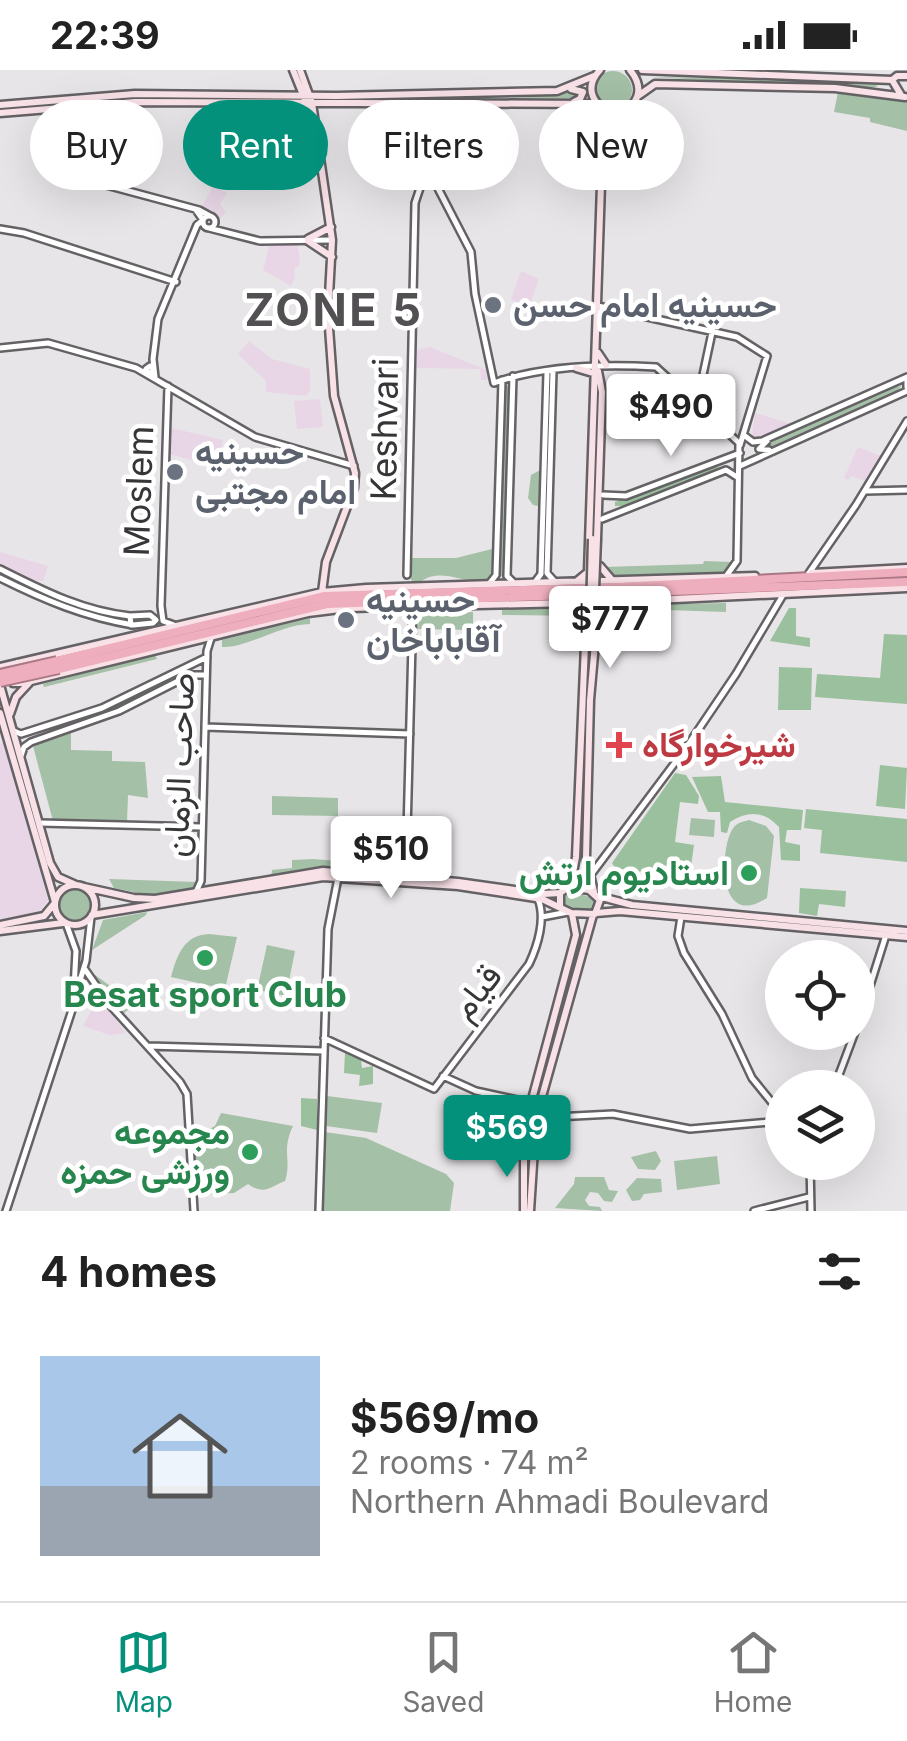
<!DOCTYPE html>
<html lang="en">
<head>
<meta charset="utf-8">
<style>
  body { margin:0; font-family:Inter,Vazirmatn,sans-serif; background:#f2f2f2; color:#222; height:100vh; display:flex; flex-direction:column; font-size:38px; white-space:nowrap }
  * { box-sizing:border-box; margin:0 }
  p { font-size:32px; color:#767676 }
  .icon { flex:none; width:55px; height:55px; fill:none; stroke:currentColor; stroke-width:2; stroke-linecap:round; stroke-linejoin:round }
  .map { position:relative; height:1141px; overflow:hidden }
  .drawer { display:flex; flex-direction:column; background:#fff; flex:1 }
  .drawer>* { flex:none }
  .guide { position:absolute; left:30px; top:30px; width:848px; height:90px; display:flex; gap:20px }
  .fabs { position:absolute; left:765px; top:870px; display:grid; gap:20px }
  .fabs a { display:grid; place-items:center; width:110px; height:110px; border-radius:50%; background:#fff; box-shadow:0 10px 40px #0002; font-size:50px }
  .price { position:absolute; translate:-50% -85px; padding:0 22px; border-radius:10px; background:#fff; color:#222; font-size:32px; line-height:65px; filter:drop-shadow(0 2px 5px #0008) }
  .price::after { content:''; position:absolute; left:50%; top:60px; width:30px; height:22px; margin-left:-15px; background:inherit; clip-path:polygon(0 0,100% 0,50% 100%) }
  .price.on { background:#04917c; color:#fff }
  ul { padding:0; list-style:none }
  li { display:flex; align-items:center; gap:30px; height:250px; padding:0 40px }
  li+li { border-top:2px solid #e0e0e0 }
  li span { display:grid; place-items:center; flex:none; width:280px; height:200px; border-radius:0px; color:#555 }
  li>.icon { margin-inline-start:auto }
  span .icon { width:120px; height:120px; fill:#fffc; stroke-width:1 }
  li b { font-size:42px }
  h2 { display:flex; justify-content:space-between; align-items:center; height:120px; padding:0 40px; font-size:42px }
  .tag { padding:0 35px; border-radius:45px; background:#fff; box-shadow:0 10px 40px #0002; font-size:35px; line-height:90px }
  .tag.on { background:#04917c; color:#fff }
  .status { display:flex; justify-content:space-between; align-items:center; height:70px; padding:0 50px; background:#fff; direction:ltr }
  .status svg { height:28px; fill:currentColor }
  .dock { display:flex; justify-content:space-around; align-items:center; height:140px; border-top:2px solid #e0e0e0; background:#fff; font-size:28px; color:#767676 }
  .dock a { display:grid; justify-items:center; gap:5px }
  .dock .on { color:#04917c }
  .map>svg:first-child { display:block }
  .education { fill:#e8d6e6 }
  .green { fill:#a4c0a6 }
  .forest { fill:#9ac09d }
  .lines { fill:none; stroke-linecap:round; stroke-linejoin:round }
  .tertiary-casing { stroke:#656265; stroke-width:10 }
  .secondary-casing { stroke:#656265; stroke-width:11 }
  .trunk-casing { stroke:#aa7784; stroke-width:12 }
  .tertiary { stroke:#fff; stroke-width:5 }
  .secondary { stroke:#f8e1e7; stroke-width:6 }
  .trunk { stroke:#eeaebe; stroke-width:8 }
  .secondary-bridge-casing { stroke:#656265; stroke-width:11; stroke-linecap:butt }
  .trunk-bridge-casing { stroke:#aa7784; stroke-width:12; stroke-linecap:butt }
  .secondary-bridge { stroke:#f8e1e7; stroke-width:6 }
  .trunk-bridge { stroke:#eeaebe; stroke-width:8 }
  .worship-dot { fill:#6b7280; stroke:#fff; stroke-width:4 }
  .health-dot { fill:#e0444e; stroke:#fff; stroke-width:4 }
  .leisure-dot { fill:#2e9e5b; stroke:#fff; stroke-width:4 }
  .labels { text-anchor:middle; stroke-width:9; stroke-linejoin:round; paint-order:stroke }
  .worship-label { font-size:35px; font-weight:bold; fill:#5b616d; stroke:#fff; text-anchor:start }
  .street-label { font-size:35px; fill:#363537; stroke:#fff }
  .health-label { font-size:35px; font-weight:bold; fill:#be3a42; stroke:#fff; text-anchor:start }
  .leisure-label { font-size:35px; font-weight:bold; fill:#27864d; stroke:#fff; text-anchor:end }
  .district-label { font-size:45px; font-weight:bold; letter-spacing:2.5px; fill:#525052; stroke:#fff }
</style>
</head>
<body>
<div class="status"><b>22:39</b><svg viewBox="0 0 49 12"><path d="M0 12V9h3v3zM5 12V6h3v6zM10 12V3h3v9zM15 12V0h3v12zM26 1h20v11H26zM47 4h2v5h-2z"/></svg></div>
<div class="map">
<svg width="907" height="1141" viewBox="0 0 907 1141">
  <rect width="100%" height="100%" fill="#e8e5e8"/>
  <path class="education" d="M565,68L599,72L597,93L563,80Z
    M213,116L227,123L220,134L226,143L219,149L201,138Z
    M297,174L300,188L299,196L294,198L295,207L291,216L263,200L269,176Z
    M521,201L539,209L529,237L511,229Z
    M249,271L272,289L310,299V321L306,326L266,322V311L238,284Z
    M430,277L489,301L490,310H481L480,299L417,298V280Z
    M320,329L323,357L297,359L294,331Z
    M755,343L795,355L756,368L752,364Z
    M171,358L223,370L218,397L169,384Z
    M858,377L881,386L868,412L851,406L848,410L844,408Z
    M0,482L48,496L43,511L32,510L0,495Z
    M5,670L48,830L38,844L0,850V674Z
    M94,935L108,940L126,963L110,965L83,956Z"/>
  <path class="green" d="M594 20a19 19 0 1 1 38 0a19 19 0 1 1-38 0Z
    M650,7L867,10L878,16L868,19Z
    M577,21L582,25L576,28L402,30L536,27Z
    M838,22L907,28V61L870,52V48L834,42Z
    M253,26L278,28L147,30L0,41V38L132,27Z
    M506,315L510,318L506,492L504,505L501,507L499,470Z
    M902,316L891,326L778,376L762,380C777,363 879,319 902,316Z
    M544,398L543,437L533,435L528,428L531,405Z
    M496,478L495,504C474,524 442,491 418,514L411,510L412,488H456Z
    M704,491L732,492L721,505L613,508L603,497L703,494Z
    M726,533V542L636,539L637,535Z
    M568,535L582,546L502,545V538Z
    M631,535L630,553L599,552L611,536Z
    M419,542H473V560L418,559Z
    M310,548V554C282,554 245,579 222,577V570Z
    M155,585L157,589L44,617L43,614Z
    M196,597C170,620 130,635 97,645V642L181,599Z
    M71,663V680L112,681V691L145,692L148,728L128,725L127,752L53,751L33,676Z
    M272,726L338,728V746L272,745Z
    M691,748L715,750L714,767L689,765Z
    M749,750L766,756L774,766L767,828C715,862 720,772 734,757C739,752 742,752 749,750Z
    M313,789L338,791L337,799L307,800L271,807L272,800L292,798V790Z
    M109,809L197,812L195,819L149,825L114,818Z
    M60 835a15 15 0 1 1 30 0a15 15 0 1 1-30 0Z
    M574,822L598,830L594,842L569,840L562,835L564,825Z
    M147,842L146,845L92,880L103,850Z
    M209,864L237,867L225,919L171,907C177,885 184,865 209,864Z
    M267,875L295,881L286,926L257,920Z
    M91,902L128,929L129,939L123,944L91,908Z
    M327,1026L382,1033L377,1063L326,1056Z
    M221,1043L293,1056C281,1081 292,1090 285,1111C271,1116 265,1126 248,1114L234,1123L198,1125L195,1080L205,1075L200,1064L215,1056Z
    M325,1062L366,1068L446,1104L454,1113L450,1141H323Z
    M656,1081L661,1091L655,1100L638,1099L631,1087Z
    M717,1086L720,1114L677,1120L674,1091Z
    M575,1107H604L609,1120L618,1121L612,1132L604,1131L598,1123L590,1122L585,1130L589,1136L600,1137L602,1141L555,1138L574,1114Z
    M637,1108L661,1109L662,1122L644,1124L640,1130L632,1131L626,1120Z"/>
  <path class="forest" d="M719,397C697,413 641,438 615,436V432L704,398Z
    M789,538H796V566L810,568V577L770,571Z
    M884,564L907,565V634L815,627L817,604L880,608Z
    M779,597L812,598L811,640H778Z
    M880,695L907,698L905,739L876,736Z
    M675,703L686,705L699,726L698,734L680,732L675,772L694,775L691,796L669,793L655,804L615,798L612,793Z
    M721,706L725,732L803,740L801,760H787L785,772L800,775V791L781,790L779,757C764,741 748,740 730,752L727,763L721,762L720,742H708L692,707Z
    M806,739L907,749V792L820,783L822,760L804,758Z
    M800,818L846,821L845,837L819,834L817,846L799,843Z
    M345,982L361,990L362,998L373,996V1014L359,1016L360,1005L344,1003Z
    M301,1028L317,1029V1060L301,1056Z"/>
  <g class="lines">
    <g class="tertiary-casing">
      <path id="tertiary" d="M76,36C72,59 61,90 80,108L199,140L210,146
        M427,97L471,182L475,224L494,313C544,295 603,294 656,297L739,373L737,491L727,505
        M203 152a6 6 0 1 1 12 0a6 6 0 1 1-12 0Z
        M209,158L260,171L332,170
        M0,159L24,163L176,212
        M598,236L737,267L767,286L740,375
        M0,278L48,273L136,298L255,367L354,396
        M150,296L154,300L149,304L146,299Z
        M553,301L547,503L555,512
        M155,307L153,289L158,249L197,155L203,150L196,140
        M907,308V317
        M168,316L161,536L163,551L174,555
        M697,333L717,239
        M745,366L753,372L762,371L907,307
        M767,371L759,379L769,380
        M740,396L907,321
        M865,421L907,420
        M603,425L626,426L740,383
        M602,449L726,400L737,407
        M0,499C42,520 82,541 130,546
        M809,503L856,435L907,351
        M407,505L415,133L427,97
        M0,508C44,530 85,547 133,555L153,553L156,550L150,545L130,546L131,555
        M513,512L507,506L513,306
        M535,512L541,504L547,302
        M489,514L496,505L502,310
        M205,657L410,664
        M14,661L21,664L102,638L207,587
        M21,686L24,677L31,672L119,641L190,605H206
        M40,753L202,757
        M406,799L413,537
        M590,806L686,678L736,604L783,525
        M196,822L201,811L207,581L211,568
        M542,847L568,842
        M681,847L678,866L684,883L722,944L752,1008L782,1045
        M84,898L109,934L180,1012L187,1024L194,1141
        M77,920L86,891L91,847
        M77,920L102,929
        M858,954L886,865
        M324,968L434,1019L529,894C538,875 546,848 538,829
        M148,976L324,981
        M443,1006L476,1021L531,1033
        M834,1018L855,962
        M536,1048L613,1044L690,1059L782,1051
        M810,1092L811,1141
        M6,1141L73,937L76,881L66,853
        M319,1141L328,859L338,808
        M754,1141L809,1127"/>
    </g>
    <g class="secondary-casing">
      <path id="secondary" d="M293,0L311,45
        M300,0L312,33L332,170L328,244L334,326L355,403L354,418L326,492L322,522
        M600,0C583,18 593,39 617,43C639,37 645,18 630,0
        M642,0L892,10
        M571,19L583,22L580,29L574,32
        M901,25L892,10L897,6H907
        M638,26L655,14L835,18L905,27
        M0,35L135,24L337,26L557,21L594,6
        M0,43L135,32L596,34
        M603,71L630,38
        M308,169L331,157
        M308,171L332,187
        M598,283L606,295
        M576,298L596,304
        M597,469L602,322L598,301
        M596,503L600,496L612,510
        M812,503L907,498
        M577,511L588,502L603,55L600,38
        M17,593L9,598L8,605L13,613H23L308,543L348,538L613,532L907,518
        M0,597L322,522L366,518L755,506
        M0,615L50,793L58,807L76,815
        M0,643L55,832
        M10,644L16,627L29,613
        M55 835a20 20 0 1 1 40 0a20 20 0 1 1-40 0Z
        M84,817L134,828L155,829L323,801L458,812L543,824L560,823
        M564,817L573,803L576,787L586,551L582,539L574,532
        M594,822L586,787L590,630L597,551L601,541L612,532
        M598,826L632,835L907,861
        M596,843L620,841L907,867
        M92,845L323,807L458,816L542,829L571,843L595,844L600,830L589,820L568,817L560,823V837
        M0,855L44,846L54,834
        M0,861L63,853
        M524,1141V1079L531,1033L576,865L572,844
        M530,1141L536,1048L593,845"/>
    </g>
    <g class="trunk-casing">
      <path id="trunk" d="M57,591L325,526L619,517L907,502
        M59,599L327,534L907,512"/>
    </g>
    <use href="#tertiary" class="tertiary"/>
    <use href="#secondary" class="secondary"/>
    <use href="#trunk" class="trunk"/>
    <g class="secondary-bridge-casing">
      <path id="secondary-bridge" d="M590,543L592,469
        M593,570L597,469"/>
    </g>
    <g class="trunk-bridge-casing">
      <path id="trunk-bridge" d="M0,604L57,591
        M0,612L59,599"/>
    </g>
    <use href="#secondary-bridge" class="secondary-bridge"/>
    <use href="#trunk-bridge" class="trunk-bridge"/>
  </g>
  <g class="worship-dot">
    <circle cx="493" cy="235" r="10"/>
    <circle cx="175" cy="402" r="10"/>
    <circle cx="346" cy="550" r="10"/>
  </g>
  <path class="health-dot" d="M614 660h10v10h10v10h-10v10h-10v-10h-10v-10h10z"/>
  <g class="leisure-dot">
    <circle cx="749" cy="803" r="10"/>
    <circle cx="205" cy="888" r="10"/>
    <circle cx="250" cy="1082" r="10"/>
  </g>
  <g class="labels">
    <g class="worship-label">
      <text x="513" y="247">حسینیه امام حسن</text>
      <text x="195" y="394">حسینیه<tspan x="195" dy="40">امام مجتبی</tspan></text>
      <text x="366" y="542">حسینیه<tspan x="366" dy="40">آقاباباخان</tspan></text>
    </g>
    <g class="street-label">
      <text transform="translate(385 359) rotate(-89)" y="12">Keshvari</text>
      <text transform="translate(139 421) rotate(-88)" y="12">Moslem</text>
      <text transform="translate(179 695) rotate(-88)" y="12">صاحب الزمان</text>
      <text transform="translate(476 922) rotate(-52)" y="12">قیام</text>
    </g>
    <g class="health-label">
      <text x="642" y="687">شیرخوارگاه</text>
    </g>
    <g class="leisure-label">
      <text x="729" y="815">استادیوم ارتش</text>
      <text x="205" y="937" text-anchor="middle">Besat sport Club</text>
      <text x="230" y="1074">مجموعه<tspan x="230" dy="40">ورزشی حمزه</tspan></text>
    </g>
    <g class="district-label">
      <text x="334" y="256">ZONE 5</text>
    </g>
  </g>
</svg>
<div class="fabs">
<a><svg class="icon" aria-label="locate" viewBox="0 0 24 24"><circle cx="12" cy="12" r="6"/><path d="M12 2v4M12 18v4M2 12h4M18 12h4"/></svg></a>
<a><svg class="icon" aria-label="layers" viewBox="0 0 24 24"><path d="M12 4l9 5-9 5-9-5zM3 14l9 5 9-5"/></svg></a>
</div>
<b class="price" style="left:671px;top:389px">$490</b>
<b class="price" style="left:610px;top:601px">$777</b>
<b class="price" style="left:391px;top:831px">$510</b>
<b class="price on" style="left:507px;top:1110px">$569</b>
<div class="guide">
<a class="tag">Buy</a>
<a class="tag on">Rent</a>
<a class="tag">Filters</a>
<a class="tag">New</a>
</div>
</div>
<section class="drawer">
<h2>4 homes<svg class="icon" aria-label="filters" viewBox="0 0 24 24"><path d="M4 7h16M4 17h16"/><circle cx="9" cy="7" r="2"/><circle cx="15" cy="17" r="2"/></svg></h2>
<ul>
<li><span style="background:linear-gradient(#a9c7e8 65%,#9aa5b1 0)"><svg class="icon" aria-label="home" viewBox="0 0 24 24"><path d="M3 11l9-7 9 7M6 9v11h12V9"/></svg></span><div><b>$569/mo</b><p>2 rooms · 74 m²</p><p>Northern Ahmadi Boulevard</p></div></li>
</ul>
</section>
<nav class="dock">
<a class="on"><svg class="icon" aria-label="map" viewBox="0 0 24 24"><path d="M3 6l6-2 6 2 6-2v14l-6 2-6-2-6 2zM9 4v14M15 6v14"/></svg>Map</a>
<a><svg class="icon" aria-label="saved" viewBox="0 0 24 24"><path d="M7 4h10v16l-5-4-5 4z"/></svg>Saved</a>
<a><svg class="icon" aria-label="home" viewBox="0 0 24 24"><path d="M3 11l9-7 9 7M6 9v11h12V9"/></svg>Home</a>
</nav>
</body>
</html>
